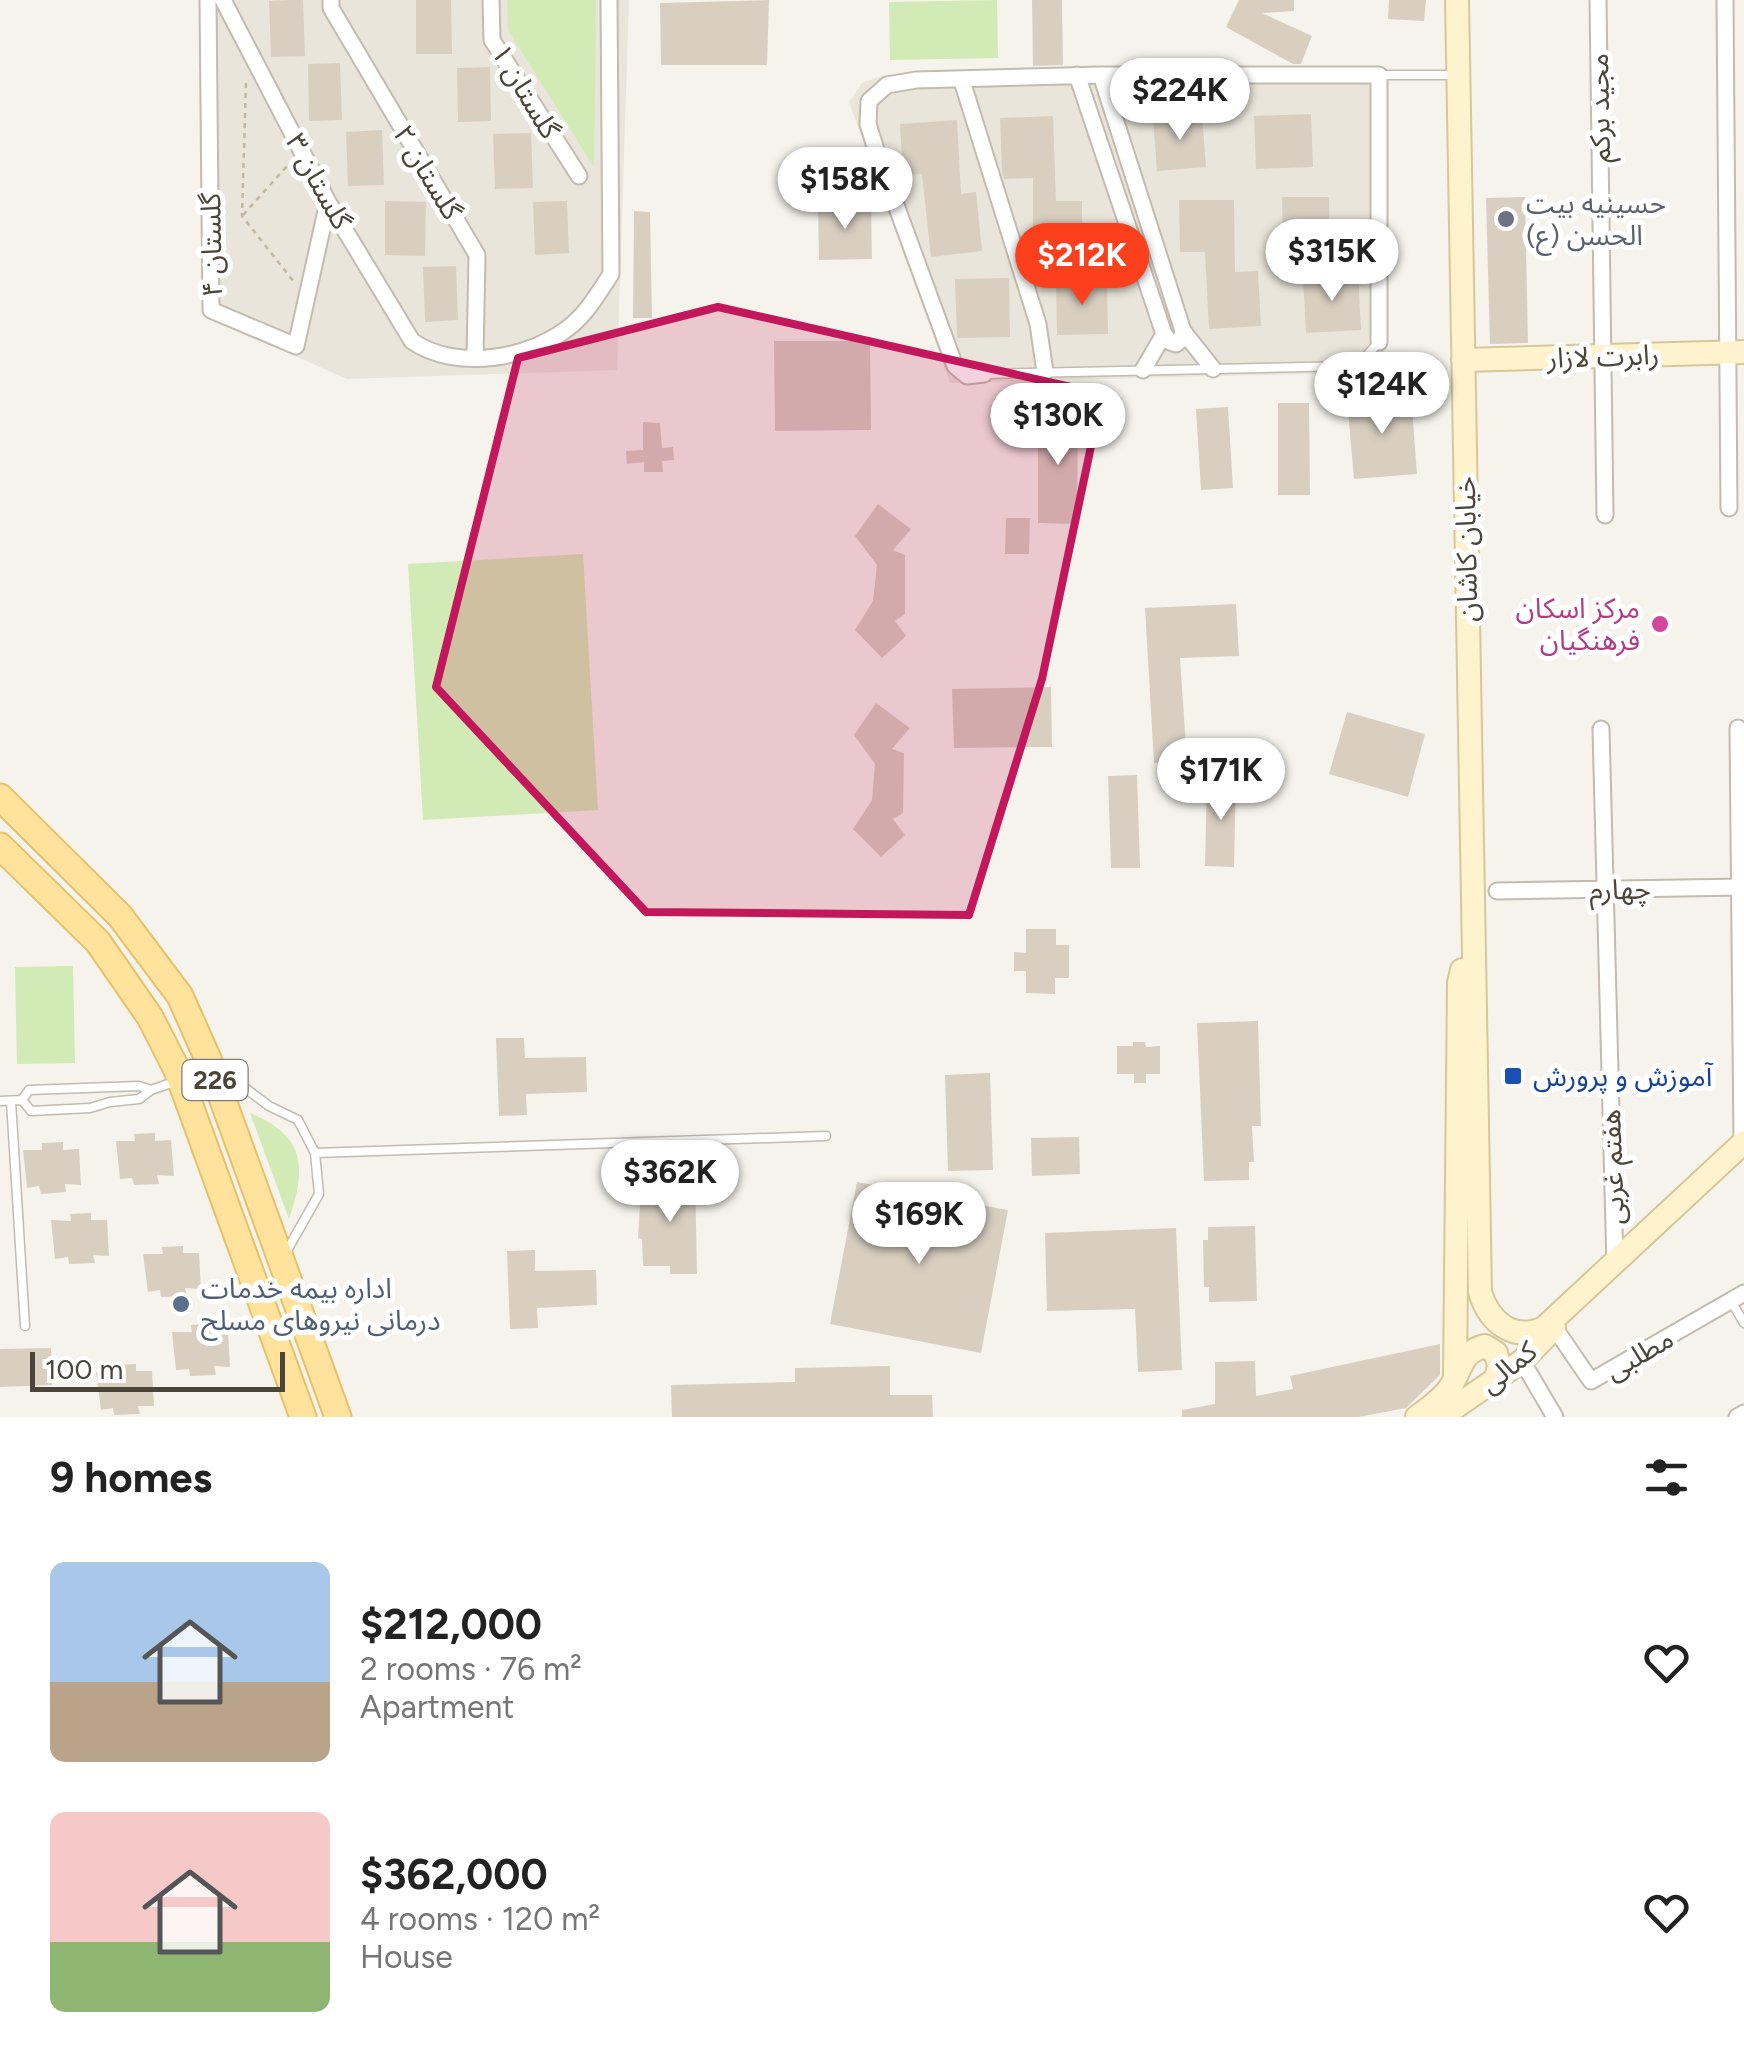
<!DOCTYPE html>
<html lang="en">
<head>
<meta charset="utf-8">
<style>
  body { margin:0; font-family:Figtree,"Noto Sans Arabic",sans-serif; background:#f6f6f6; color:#222; height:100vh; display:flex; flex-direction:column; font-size:38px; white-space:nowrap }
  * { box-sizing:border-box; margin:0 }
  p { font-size:32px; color:#767676 }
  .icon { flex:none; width:55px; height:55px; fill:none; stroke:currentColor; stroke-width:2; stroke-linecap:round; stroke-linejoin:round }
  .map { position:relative; height:1417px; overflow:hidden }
  .sheet { display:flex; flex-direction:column; background:#fff; flex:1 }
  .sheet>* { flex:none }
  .scale { position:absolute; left:30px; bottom:25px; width:255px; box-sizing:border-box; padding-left:10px; border:5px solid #4b4439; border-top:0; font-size:28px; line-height:35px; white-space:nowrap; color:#4b4439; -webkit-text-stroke:8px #fff; paint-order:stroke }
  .price { position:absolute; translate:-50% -85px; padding:0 22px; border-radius:35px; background:#fff; color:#222; font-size:32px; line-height:65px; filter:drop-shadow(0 2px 5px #0008) }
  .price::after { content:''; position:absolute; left:50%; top:60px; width:30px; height:22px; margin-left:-15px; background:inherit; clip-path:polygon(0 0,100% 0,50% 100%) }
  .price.on { background:#fc3f1d; color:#fff }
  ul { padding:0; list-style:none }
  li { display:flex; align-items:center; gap:30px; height:250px; padding:0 50px }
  li span { display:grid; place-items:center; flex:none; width:280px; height:200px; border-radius:15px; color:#555 }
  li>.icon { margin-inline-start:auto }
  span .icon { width:120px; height:120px; fill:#fffc; stroke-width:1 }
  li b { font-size:42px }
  h2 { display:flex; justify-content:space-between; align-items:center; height:120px; padding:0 50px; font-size:42px }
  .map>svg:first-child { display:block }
  .residential { fill:#eae5da }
  .green { fill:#d2eab5 }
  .building { fill:#d8cfc1 }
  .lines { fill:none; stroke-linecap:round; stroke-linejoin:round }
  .lane-casing { stroke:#c2bbae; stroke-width:11 }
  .street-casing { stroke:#c2bbae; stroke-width:19 }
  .secondary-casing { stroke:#d6c79b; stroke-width:26 }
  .primary-casing { stroke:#e6c16a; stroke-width:29 }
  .path { stroke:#c4b79f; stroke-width:2.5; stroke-dasharray:5 5; stroke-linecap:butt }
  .lane { stroke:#fff; stroke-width:8 }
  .street { stroke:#fff; stroke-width:15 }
  .secondary { stroke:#fff3cd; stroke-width:22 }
  .primary { stroke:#ffe39c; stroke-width:25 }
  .marked { fill:#c2185b; fill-opacity:0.2; stroke:#c2185b; stroke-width:8; stroke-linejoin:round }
  .worship-dot { fill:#6b7280; stroke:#fff; stroke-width:4 }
  .hotel-dot { fill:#d1479c; stroke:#fff; stroke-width:4 }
  .transit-dot { fill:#1a4fb4; stroke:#fff; stroke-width:4 }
  .service-dot { fill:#5c6f8a; stroke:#fff; stroke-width:4 }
  .labels { text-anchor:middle; stroke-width:10; stroke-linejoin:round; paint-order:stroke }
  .shield { fill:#fff; stroke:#817c74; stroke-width:2.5 }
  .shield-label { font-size:25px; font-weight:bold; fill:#4b4439 }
  .street-label { font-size:28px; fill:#4b4439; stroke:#fff }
  .worship-label { font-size:28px; fill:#5b616d; stroke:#fff; text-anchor:start }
  .hotel-label { font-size:28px; fill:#b23c85; stroke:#fff; text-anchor:end }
  .transit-label { font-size:28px; fill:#164399; stroke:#fff; text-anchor:start }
  .service-label { font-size:28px; fill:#4e5e75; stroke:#fff; text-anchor:start }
</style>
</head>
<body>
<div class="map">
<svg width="1744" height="1417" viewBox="0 0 1744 1417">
  <rect width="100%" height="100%" fill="#f6f3ec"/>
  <path class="residential" d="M202,0H629L617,370L347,379L204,316Z
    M1383,72L1386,349L1371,370L1346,373L950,383L849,102L862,83L885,75Z"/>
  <path class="green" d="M507,0H596L594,167L508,30Z
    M997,0L998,58L890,60L889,2Z
    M583,554L598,810L423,820L408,564Z
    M73,966L75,1063L17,1064L15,967Z
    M250,1113C305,1136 307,1166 289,1219Z"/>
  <path class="building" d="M289,0H303L305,56L271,57L269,1Z
    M416,0H451L452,54H416Z
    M769,0L767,65H661L660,3Z
    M1032,0H1062L1063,65L1033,66Z
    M1239,0H1294V11L1262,13L1312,36L1301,64H1293L1226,27Z
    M1389,0H1426L1424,21L1388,19Z
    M340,63L342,120L309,121L308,64Z
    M490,67L491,121L458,122L457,68Z
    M1311,114L1313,167L1256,169L1254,116Z
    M1202,115L1206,167L1157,171L1153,119Z
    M1053,116L1056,201H1082V255H1033V178L1004,179L1002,172L1000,118Z
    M957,120L961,194L976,192L982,251L931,257L922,174L903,175L900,124Z
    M382,130L384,185L348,186L346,132Z
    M531,133L533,188L495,189L493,134Z
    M1282,197H1329L1330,251L1283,252Z
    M1525,197L1528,343L1490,344L1486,198Z
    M1179,200H1234L1235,272L1258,271L1261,326L1209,329L1205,252H1180Z
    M385,201L426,202L425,256L385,255Z
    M567,201L569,253L535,255L533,202Z
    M871,204L872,259L819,260L818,205Z
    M634,211L650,212L652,318H633Z
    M456,266L458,320L425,322L423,267Z
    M1358,275L1361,330L1306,333L1303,277Z
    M1009,278L1010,337L957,338L955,279Z
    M1107,281L1108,334L1057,335L1056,282Z
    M774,341H870L871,430L775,431Z
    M1411,395L1417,474L1354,479L1347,400Z
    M1278,403H1309L1310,495H1278Z
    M1228,407L1233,488L1201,490L1196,409Z
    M1038,412H1078L1077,524L1038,523Z
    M643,422L660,423L662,448L673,447L674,460L662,461L663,472H644V462L627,464L626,451L643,450Z
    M878,504L911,529L893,550L905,555V614L895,621L906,636L882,658L855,630L873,601L877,565L855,536Z
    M1006,518H1030L1029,554H1005Z
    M1236,604L1239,656L1180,658L1187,761L1154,763L1145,608Z
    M1051,687L1052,747L954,748L952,689Z
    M876,703L910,728L892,749L904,753L903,813L893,819L905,835L881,857L853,829L872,800L875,764L854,735Z
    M1347,712L1425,734L1408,797L1329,774Z
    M1137,775L1140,868H1111L1108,776Z
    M1207,778L1236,779L1234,867L1205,866Z
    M1026,929H1056V945H1069V978H1055V994L1026,993V971H1014V952L1026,953Z
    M1258,1021L1261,1126H1252L1254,1162H1249V1180L1204,1181L1197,1023Z
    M496,1038H524L525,1058L586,1057L587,1092L526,1094L527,1115L499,1116Z
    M1133,1042H1145L1146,1047L1160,1046V1074H1146V1083H1134V1074H1117V1046H1133Z
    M990,1073L993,1170L948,1171L945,1075Z
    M155,1133V1141L171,1140L174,1176L157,1175L159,1184L134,1185L132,1178L120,1179L116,1141H135L134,1134Z
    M1079,1137L1080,1174L1032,1176L1031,1138Z
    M63,1142V1150L79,1149L81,1185L65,1184L66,1192L41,1194L39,1186L27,1188L23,1150H42V1143Z
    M667,1174H695L697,1274H670V1266H643L642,1239L638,1238L641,1186H667Z
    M857,1182L1008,1210L981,1353L830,1324Z
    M91,1213V1220H107L109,1256L93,1255L95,1263L69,1264L68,1257L55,1259L51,1220L71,1221L70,1214Z
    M1255,1226L1257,1301L1209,1302V1287H1204L1203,1240H1208V1227Z
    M1176,1228L1182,1370L1138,1372L1135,1309L1047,1311L1045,1233Z
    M183,1246V1253H199L201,1289L185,1288L187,1296L161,1297L160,1290L148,1292L143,1254H163L162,1247Z
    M535,1250V1271L596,1270L597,1305L537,1308L538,1328L510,1329L507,1251Z
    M212,1324V1332H228L230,1367L214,1366L216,1375L190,1376L189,1369L176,1370L172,1332H192L191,1325Z
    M1440,1344V1375L1406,1408L1358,1417H1182V1410L1215,1404V1362L1255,1361L1256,1396L1293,1389L1290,1376Z
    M51,1348L52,1385L0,1387V1349Z
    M136,1364V1371H152L154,1406H138L140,1414L114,1415L113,1408L101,1410L96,1372H116L115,1365Z
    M890,1366V1395H932L933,1417H672L671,1385L795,1382V1368Z"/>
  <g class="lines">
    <g class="lane-casing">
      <path id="lane" d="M1379,75H1454
        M984,374L1347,366L1360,363L1379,342
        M220,1069L269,1106L298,1120L315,1153L319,1194L285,1254
        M22,1100L31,1111L90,1108L110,1102L139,1099L151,1090L177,1081
        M0,1101L22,1100L29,1090L139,1086L151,1090
        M11,1101L25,1326
        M315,1153L826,1136
        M1731,1301L1744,1323"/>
    </g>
    <g class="street-casing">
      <path id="street" d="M208,0L211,310L296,346L328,202
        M223,0L328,202L412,341C456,372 533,359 573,324C589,310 599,292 611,274L609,0
        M331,0V8L477,255L475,358
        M491,0L492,40L579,176
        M1598,0L1605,515
        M1725,0L1729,508
        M1077,75L1164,334L1170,342L1176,344L1181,340L1183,331
        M1101,75L1183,331L1213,369
        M962,81L1038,324L1045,372
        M1143,370L1164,334
        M984,374L967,376L955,366L878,156L868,124L869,101L887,85L916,80L1101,75H1379V342
        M1738,728L1742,1144
        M1601,729L1615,1265
        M1497,891L1744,887
        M1554,1327L1591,1381L1744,1293
        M1522,1361L1555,1417
        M1737,1417L1744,1413"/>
    </g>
    <g class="secondary-casing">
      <path id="secondary" d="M1457,0L1480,1292C1489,1322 1513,1342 1544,1328L1744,1142
        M1463,360L1744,352
        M1455,1376L1459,983L1462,970
        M1417,1417C1428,1409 1441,1400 1449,1389C1462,1370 1460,1352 1485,1346L1496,1353L1499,1366L1496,1379
        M1441,1417L1522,1361L1554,1328"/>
    </g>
    <g class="primary-casing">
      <path id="primary" d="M0,797L120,916L180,996L208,1059L338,1417
        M0,846L98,942L150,1017L177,1070L303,1417"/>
    </g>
    <path class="path" d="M246,83L242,216L294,282
      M243,215L288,165"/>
    <use href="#lane" class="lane"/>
    <use href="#street" class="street"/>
    <use href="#secondary" class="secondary"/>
    <use href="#primary" class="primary"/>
  </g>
  <path class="marked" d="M718,307L1102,394L1042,679L969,915L646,912L436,687L518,358Z"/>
  <circle class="worship-dot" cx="1506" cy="219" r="10"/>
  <circle class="hotel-dot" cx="1660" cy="624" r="10"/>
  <rect class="transit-dot" x="1503" y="1066" width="20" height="20" rx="5"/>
  <circle class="service-dot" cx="181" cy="1304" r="10"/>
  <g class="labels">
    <rect class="shield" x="182.5" y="1060" width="65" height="40" rx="8"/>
    <g class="shield-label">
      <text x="215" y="1089">226</text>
    </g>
    <g class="street-label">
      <text transform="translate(526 91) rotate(59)" y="10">گلستان ۱</text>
      <text transform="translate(1599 108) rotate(-91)" y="10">مجید برکم</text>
      <text transform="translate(428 172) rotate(59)" y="10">گلستان ۲</text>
      <text transform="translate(319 181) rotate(61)" y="10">گلستان ۳</text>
      <text transform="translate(211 245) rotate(-91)" y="10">گلستان ۴</text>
      <text transform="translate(1603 356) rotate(-2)" y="10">رابرت لازار</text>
      <text transform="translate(1466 549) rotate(-91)" y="10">خیابان کاشان</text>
      <text transform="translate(1620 889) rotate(-1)" y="10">چهارم</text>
      <text transform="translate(1612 1167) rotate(-92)" y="10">هفتم غربی</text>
      <text transform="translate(1639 1354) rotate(-30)" y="10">مطلبی</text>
      <text transform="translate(1508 1367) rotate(-39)" y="10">کمالی</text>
    </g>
    <g class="worship-label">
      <text x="1526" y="213">حسینیه بیت<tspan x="1526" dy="32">الحسن (ع)</tspan></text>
    </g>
    <g class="hotel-label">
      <text x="1640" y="618">مرکز اسکان<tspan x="1640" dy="32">فرهنگیان</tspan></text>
    </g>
    <g class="transit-label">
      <text x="1533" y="1086">آموزش و پرورش</text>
    </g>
    <g class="service-label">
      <text x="201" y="1298">اداره بیمه خدمات<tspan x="201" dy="32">درمانی نیروهای مسلح</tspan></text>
    </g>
  </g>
</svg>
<div class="scale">100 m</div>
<b class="price" style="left:1180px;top:143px">$224K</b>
<b class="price" style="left:845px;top:232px">$158K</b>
<b class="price" style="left:1332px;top:304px">$315K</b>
<b class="price on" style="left:1082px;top:308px">$212K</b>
<b class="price" style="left:1382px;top:437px">$124K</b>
<b class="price" style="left:1058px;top:468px">$130K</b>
<b class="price" style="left:1221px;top:823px">$171K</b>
<b class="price" style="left:670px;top:1225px">$362K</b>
<b class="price" style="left:919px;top:1267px">$169K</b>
</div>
<section class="sheet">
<h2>9 homes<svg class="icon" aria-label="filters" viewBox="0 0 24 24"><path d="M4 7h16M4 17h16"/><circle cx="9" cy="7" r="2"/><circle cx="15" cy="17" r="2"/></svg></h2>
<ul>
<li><span style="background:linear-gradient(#a9c7e8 60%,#b9a48a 0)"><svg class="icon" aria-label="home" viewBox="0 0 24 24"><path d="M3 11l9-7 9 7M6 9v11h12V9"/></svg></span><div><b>$212,000</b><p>2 rooms · 76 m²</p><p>Apartment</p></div><svg class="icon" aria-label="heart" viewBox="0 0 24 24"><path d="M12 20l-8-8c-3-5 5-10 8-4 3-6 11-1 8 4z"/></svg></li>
<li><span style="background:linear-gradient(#f6c9c9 65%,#8fb573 0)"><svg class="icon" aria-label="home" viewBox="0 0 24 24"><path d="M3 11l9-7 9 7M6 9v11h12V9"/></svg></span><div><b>$362,000</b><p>4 rooms · 120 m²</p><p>House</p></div><svg class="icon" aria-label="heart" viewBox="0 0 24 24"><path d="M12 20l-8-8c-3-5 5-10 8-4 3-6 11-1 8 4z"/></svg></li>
</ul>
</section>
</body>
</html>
